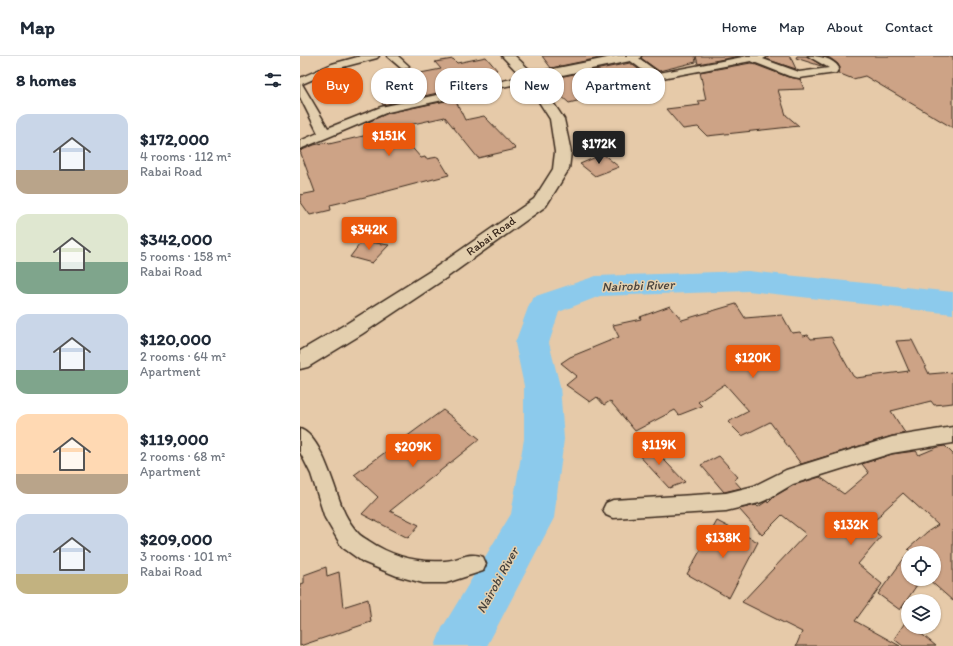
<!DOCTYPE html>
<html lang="en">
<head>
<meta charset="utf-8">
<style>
  body { margin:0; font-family:Itim,sans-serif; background:#f2f2f3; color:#1f2937; height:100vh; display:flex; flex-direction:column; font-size:15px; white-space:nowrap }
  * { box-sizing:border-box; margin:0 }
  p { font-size:13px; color:#747a83 }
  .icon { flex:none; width:22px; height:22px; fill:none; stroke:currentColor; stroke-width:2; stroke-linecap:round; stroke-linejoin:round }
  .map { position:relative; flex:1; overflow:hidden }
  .drawer { display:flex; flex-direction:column; background:#fff; width:300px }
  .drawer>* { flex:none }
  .top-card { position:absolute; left:12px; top:12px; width:380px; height:36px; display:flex; gap:8px }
  .tools { position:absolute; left:601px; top:490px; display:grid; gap:8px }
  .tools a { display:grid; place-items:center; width:40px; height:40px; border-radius:50%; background:#fff; box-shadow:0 1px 3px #0004; font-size:20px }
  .price { position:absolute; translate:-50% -34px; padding:0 9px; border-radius:4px; background:#ea580c; color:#fff; font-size:13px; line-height:26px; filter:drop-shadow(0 1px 2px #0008) }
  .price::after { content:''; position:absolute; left:50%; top:24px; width:12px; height:9px; margin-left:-6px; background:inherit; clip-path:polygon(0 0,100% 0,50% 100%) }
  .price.active { background:#222; color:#fff }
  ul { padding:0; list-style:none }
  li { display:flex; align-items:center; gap:12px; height:100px; padding:0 16px }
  li span { display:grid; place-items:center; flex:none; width:112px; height:80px; border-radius:12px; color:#555 }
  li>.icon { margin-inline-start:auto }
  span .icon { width:48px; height:48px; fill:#fffc; stroke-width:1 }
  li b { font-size:17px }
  h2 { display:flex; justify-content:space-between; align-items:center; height:48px; padding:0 16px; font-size:17px }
  .chip { padding:0 14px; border-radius:16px; background:#fff; box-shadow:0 1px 3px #0004; font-size:14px; line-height:36px }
  .chip.active { background:#ea580c; color:#fff }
  header { display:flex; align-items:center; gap:24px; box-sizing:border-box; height:56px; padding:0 20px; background:#fff; border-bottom:1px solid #e0e1e3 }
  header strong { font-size:19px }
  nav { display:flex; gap:22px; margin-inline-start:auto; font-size:14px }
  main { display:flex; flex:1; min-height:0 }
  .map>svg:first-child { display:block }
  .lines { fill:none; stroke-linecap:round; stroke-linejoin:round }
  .river { fill:#8ccaec; fill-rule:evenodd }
  .building { fill:#cda386; stroke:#3b2a1e }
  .street-casing { stroke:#3b2a1e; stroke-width:3 }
  .secondary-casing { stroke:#3b2a1e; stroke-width:3 }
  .street { fill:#e3cfae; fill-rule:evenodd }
  .secondary { fill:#e3cfae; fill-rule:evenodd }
  .labels { text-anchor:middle; stroke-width:3; stroke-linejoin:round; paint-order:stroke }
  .street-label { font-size:12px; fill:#3b2a1e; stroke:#e3cfae }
  .water-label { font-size:13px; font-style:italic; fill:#47423d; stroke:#e3cfae }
</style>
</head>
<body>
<header>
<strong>Map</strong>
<nav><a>Home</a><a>Map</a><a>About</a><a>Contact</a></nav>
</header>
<main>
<section class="drawer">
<h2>8 homes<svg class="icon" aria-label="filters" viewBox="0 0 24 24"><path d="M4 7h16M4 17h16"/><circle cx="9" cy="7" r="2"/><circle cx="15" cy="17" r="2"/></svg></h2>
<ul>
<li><span style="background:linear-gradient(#c9d6e8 70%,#b9a48a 0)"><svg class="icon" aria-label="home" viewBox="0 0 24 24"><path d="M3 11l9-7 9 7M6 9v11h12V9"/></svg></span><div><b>$172,000</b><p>4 rooms · 112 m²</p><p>Rabai Road</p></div></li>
<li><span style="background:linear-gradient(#dfe7d0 60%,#7fa58c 0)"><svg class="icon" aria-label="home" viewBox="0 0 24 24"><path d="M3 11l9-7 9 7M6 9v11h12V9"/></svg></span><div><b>$342,000</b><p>5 rooms · 158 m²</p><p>Rabai Road</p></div></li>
<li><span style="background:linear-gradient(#c9d6e8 70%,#7fa58c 0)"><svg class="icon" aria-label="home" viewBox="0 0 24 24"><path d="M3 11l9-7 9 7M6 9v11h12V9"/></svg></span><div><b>$120,000</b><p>2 rooms · 64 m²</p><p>Apartment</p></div></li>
<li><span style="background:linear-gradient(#ffd9b3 75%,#b9a48a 0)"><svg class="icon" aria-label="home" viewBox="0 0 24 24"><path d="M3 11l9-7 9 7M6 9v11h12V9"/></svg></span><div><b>$119,000</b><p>2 rooms · 68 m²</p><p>Apartment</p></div></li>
<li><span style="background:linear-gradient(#c9d6e8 75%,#c2b280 0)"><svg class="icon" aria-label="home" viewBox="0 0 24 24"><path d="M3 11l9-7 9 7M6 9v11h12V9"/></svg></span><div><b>$209,000</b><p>3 rooms · 101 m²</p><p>Rabai Road</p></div></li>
</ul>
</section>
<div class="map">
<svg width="653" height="590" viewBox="0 0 653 590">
  <rect width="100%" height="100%" fill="#e6caa9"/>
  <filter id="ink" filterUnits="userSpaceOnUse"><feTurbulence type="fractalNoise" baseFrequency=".025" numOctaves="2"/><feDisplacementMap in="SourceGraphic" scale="8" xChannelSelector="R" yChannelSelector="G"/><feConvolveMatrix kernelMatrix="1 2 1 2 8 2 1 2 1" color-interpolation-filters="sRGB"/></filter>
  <g filter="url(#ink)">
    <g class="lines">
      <path class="river" d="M448,215L653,236V258L448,235L300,240L259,256L249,287L260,330L264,383L254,462L187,590H135L142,572L211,458L224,383V330L215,287L229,249L233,241L296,220Z"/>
    </g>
    <path class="building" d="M242,0H309L251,12Z
      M342,0H395L396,6L359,15L341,2Z
      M396,0H440L398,8Z
      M469,0H490L496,13L466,3Z
      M497,0H507L524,11L496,2Z
      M523,0H653V72L565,20L553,23L538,17L540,12L538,8L530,2Z
      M186,1L197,14L186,20L176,21L177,23L149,29L151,34L83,49L74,26L141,13L135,6L153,3L157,7Z
      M330,7L345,18L331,22L341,29L269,47L249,29L263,26L259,21Z
      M451,7L488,21L500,23L504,33L478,34L486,59L499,70L407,80L398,71L383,73L366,53L400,49L398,45L406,44L400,16Z
      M155,43L165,64L184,60L216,93L178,102L145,61L95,72L121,102L125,101L126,103L138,101L149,119L65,141L30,149L31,154L10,159L0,145V139L15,136L0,95L14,89L27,86L29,88L76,77L66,67L88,57Z
      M303,98L319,111L295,120L280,108Z
      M62,185L89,189L72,207L50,201Z
      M436,248L445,262L482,259L492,277L500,276L503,280L508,279L511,283L531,281L553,320L556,322L609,315L596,285L612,284L629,318L653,316V347L634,349L631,345L591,355L605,377L592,380L501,408L470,366L442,380L428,366L449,355L425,328L398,346L402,350L379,359L375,354L335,375L310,345L304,349L297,341L290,346L266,329L277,320L261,307L270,301L319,281L313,269L341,263L340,261L370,250L382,264Z
      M143,354L180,383L90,455L119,469L108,482L62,458L78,441L54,419Z
      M348,387L385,426L369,432L335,395Z
      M645,390L653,398V545L628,523H634V497H608L610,495L608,493L627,476L638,469L603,437L580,458L581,459L567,470L581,481L558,508L582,528L555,565L600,590H496L502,576L442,546L506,478L482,459L462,479L439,453L456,449L458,451L467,445L468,447L475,440L494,429L520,421L544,438L569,417L562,408L592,398L616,395L619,399L638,391Z
      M419,400L438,421L434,424L441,432L424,436L401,409Z
      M417,465L458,486L429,542L387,518Z
      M608,497V523H621L600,554L578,538Z
      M26,511L27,520L39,516L43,551L68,543L71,566L0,590V528L4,527V519Z
      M606,565L608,566V571H613L636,590H603L594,583Z"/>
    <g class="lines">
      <g class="street-casing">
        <path id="street" d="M61,0H79L77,2L39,12L2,28L28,72L81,51L230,19L235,22L230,25L88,56L0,93V85L18,77L0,41V22L32,8Z
          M87,0H98L109,10L104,13L101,12Z
          M327,0H336L359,17L448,0H468L463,3L499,16L529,12L508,0C519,0 533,2 539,12L536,17L499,22L489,20L451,5L357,23L353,22L328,3Z
          M653,371V387L592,397L493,428L466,444L459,447L426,455L313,462L306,459L303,453L306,447L313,444L426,437L454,430L486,414L592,381Z
          M0,373C23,381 35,437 45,458C48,464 53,471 57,476C60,480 65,482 69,485C91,500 118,507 145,505C159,504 169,495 183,501L186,508L183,515L146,527H123L97,520L63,506L42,491L25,462L11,418L0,396Z"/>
      </g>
      <g class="secondary-casing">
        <path id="secondary" d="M202,0H215L233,17L317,0H341L339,3L335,4L238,24L264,63L271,96L269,113L246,150L146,222L62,278L8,311L0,313V295L46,268L132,214L234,143L253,113L255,96L250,63L225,24Z"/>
      </g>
      <use href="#street" class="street"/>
      <use href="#secondary" class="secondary"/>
    </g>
  </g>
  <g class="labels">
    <g class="street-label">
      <text transform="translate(191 180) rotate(-36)" y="4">Rabai Road</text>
    </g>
    <g class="water-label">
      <text transform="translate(338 229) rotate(-2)" y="5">Nairobi River</text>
      <text transform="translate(197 524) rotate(-61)" y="5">Nairobi River</text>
    </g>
  </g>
</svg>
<div class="tools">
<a><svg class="icon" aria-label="locate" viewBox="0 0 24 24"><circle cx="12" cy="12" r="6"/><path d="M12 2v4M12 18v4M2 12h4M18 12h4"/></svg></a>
<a><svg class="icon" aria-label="layers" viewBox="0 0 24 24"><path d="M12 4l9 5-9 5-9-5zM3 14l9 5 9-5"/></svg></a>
</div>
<b class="price" style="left:89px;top:101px">$151K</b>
<b class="price active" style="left:299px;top:109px">$172K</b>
<b class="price" style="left:69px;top:195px">$342K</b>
<b class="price" style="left:453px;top:323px">$120K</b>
<b class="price" style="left:359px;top:410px">$119K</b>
<b class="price" style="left:113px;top:412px">$209K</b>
<b class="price" style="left:551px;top:490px">$132K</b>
<b class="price" style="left:423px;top:503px">$138K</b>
<div class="top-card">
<a class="chip active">Buy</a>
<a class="chip">Rent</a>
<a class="chip">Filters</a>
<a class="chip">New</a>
<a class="chip">Apartment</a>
</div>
</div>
</main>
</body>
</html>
